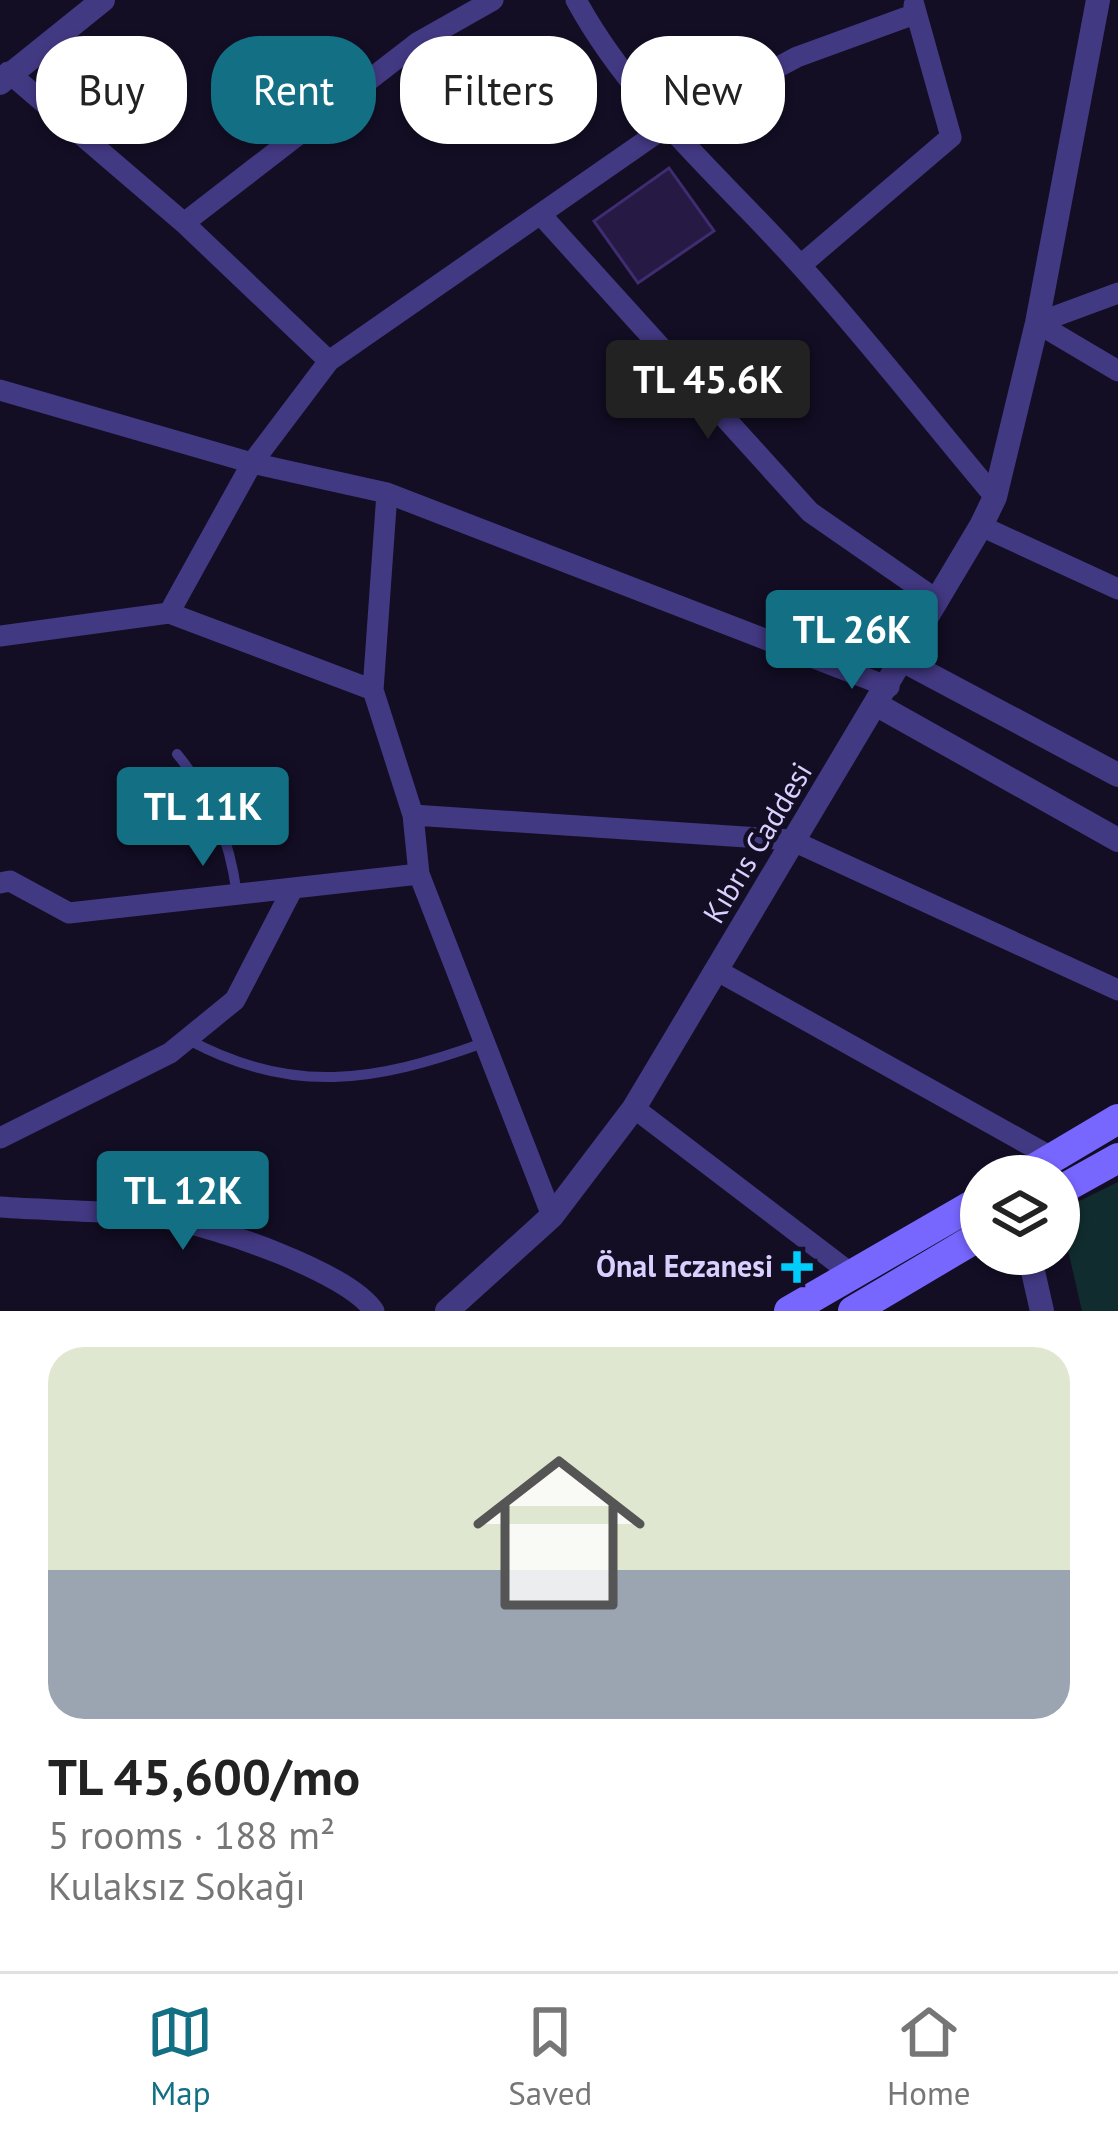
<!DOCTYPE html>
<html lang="en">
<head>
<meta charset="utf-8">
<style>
  body { margin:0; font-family:"PT Sans",sans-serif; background:#f6f6f6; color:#222; height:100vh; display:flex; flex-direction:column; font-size:45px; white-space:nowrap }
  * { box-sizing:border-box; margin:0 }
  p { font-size:39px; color:#767676 }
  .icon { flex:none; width:66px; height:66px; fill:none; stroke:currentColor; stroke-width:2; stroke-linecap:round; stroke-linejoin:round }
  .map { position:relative; height:1311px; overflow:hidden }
  .drawer { display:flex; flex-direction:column; background:#fff; flex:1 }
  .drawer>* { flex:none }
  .hud { position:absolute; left:36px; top:36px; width:1047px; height:108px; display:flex; gap:24px }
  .buttons { position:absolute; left:960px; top:1155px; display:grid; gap:24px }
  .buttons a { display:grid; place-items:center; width:120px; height:120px; border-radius:50%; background:#fff; box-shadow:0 3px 9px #0004; font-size:60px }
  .price { position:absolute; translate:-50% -102px; padding:0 27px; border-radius:12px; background:#136f84; color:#fff; font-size:39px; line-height:78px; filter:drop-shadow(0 3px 6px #0008) }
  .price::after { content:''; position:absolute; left:50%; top:72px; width:36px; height:27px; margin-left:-18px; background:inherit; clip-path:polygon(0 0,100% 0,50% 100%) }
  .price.on { background:#222; color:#fff }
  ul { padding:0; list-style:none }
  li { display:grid; align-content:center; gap:24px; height:636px; padding:0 48px }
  li span { display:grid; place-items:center; height:372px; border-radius:36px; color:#555 }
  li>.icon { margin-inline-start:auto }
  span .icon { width:216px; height:216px; fill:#fffc; stroke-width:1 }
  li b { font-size:51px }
  .tag { padding:0 42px; border-radius:48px; background:#fff; box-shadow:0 3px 9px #0004; font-size:42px; line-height:108px }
  .tag.on { background:#136f84; color:#fff }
  .dock { display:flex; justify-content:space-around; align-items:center; height:168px; border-top:3px solid #e0e0e0; background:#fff; font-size:33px; color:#767676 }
  .dock a { display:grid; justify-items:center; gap:6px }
  .dock .on { color:#136f84 }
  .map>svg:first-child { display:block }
  .green { fill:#112c2e }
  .building { fill:#261a45; stroke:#3f2c71; stroke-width:3 }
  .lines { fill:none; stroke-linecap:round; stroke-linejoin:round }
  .service { stroke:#423983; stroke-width:10 }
  .minor { stroke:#423983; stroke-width:21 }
  .tertiary { stroke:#423983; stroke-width:24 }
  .secondary { stroke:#7867ff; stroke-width:30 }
  .poi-dot { fill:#00cdfb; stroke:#130e24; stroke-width:4.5 }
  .labels { text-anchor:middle; stroke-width:9; stroke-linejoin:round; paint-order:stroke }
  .street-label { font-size:30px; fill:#dad0ff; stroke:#130e24 }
  .poi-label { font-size:30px; font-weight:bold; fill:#dad0ff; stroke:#130e24; text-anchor:end }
</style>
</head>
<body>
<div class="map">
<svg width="1118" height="1311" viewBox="0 0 1118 1311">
  <rect width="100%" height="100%" fill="#130e24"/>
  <path class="green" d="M1118,1182V1311H1082L1059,1211Z"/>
  <path class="building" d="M669,168L714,231L638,283L594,221Z"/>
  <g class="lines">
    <path class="service" d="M177,754C213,798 229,838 237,894
      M187,1039C292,1096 375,1082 483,1043"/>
    <path class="minor" d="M576,0C632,103 723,179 800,265C868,340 930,420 995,497
      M8,72L184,223L329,361
      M542,216L810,512L934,598
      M184,223L417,43L493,0
      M801,265L951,137L914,5
      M1037,323L1118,371
      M1037,323L1118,293
      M0,390L252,463L387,493L889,687
      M387,493L373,690L413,815L419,874L552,1216
      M981,526L1118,589
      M169,613L252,463L329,361L667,126L797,57L915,14
      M0,636L169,613L373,690
      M413,815L791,840L1118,990
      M0,883L10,881L69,913L419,874
      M716,970L1053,1158
      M634,1108L853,1275
      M0,1138L170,1053L235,1000L293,888
      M0,1207C55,1211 113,1210 167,1219C216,1227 348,1272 374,1311"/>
    <path class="tertiary" d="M0,83L103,0
      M902,660L1118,775
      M879,706L1118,840
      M1029,1254L1042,1311
      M447,1311L552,1216L634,1108L981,526L995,497L1037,323L1098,0"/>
    <path class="secondary" d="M1022,1176L1118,1119
      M1059,1191L1118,1158
      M789,1311L981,1200
      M853,1311L981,1235"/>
  </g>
  <path class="poi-dot" d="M791 1249h12v12h12v12h-12v12h-12v-12h-12v-12h12z"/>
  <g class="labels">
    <g class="street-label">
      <text transform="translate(758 843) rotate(-59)" y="10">Kıbrıs Caddesi</text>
    </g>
    <g class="poi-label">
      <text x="773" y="1277">Önal Eczanesi</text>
    </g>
  </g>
</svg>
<div class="buttons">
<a><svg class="icon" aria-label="layers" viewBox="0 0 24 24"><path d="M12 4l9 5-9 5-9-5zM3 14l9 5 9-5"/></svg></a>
</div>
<b class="price on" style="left:708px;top:442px">TL 45.6K</b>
<b class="price" style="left:852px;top:692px">TL 26K</b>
<b class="price" style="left:203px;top:869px">TL 11K</b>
<b class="price" style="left:183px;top:1253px">TL 12K</b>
<div class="hud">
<a class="tag">Buy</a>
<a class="tag on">Rent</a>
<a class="tag">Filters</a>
<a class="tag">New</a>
</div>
</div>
<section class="drawer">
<ul>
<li><span style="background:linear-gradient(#dfe7d0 60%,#9aa5b1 0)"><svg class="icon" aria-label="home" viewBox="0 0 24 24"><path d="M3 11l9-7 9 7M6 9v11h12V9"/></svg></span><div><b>TL 45,600/mo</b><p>5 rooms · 188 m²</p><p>Kulaksız Sokağı</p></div></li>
</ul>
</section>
<nav class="dock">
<a class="on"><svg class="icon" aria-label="map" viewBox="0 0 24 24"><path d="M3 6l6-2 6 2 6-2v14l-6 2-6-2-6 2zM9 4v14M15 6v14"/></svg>Map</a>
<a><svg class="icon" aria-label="saved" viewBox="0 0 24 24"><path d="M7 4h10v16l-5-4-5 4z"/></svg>Saved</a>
<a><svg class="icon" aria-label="home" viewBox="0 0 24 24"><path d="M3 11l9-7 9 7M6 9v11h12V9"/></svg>Home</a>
</nav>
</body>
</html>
